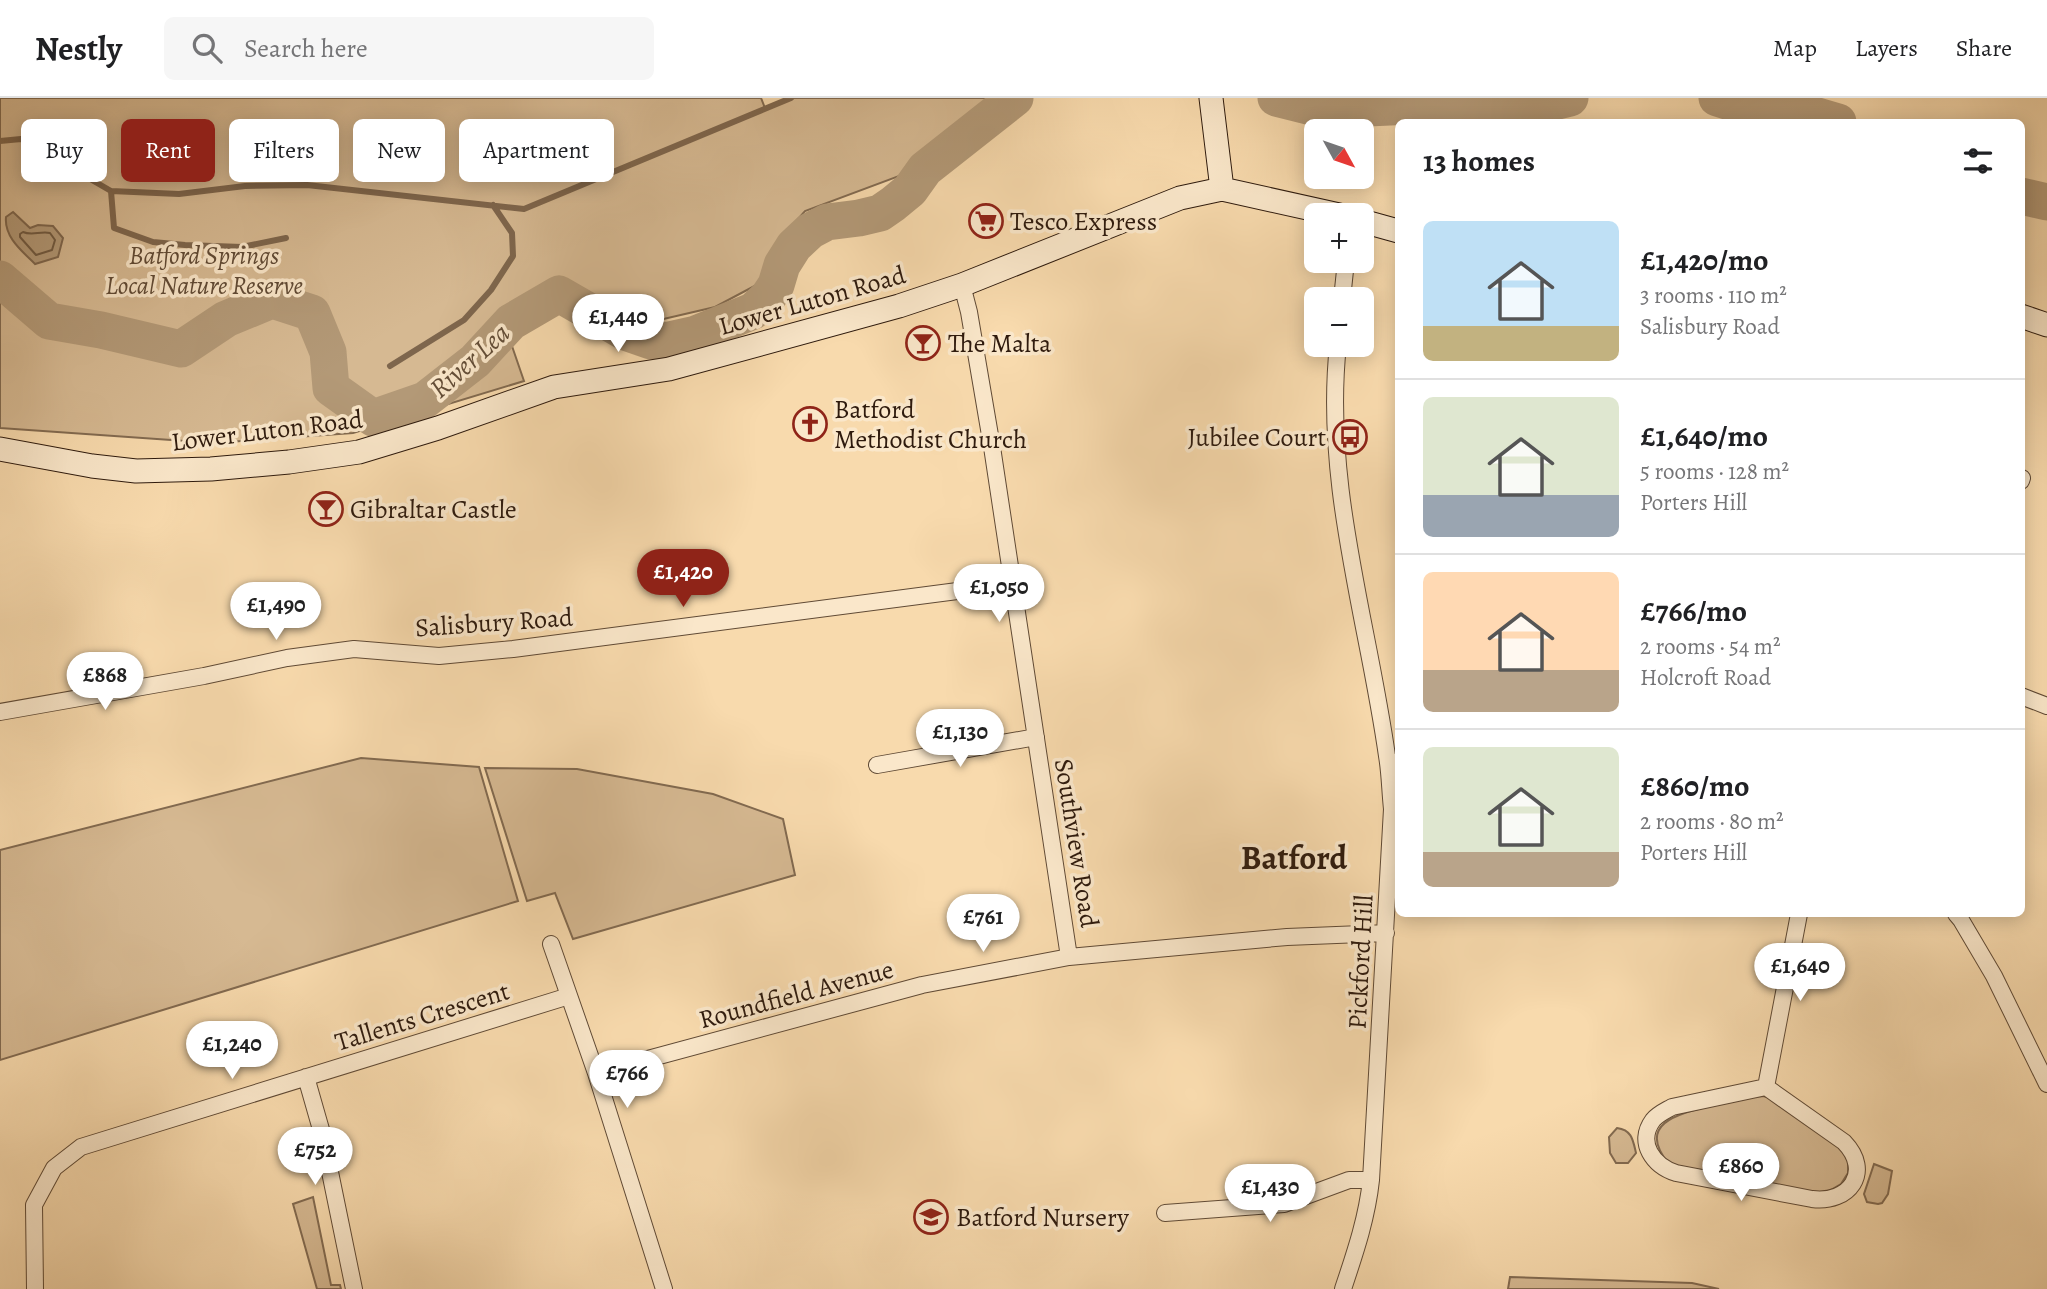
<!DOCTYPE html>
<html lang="en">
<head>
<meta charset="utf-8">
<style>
  body { margin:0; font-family:Alegreya,serif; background:#f6f6f6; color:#202124; height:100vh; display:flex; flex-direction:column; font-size:26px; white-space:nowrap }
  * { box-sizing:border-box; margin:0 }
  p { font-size:23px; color:#757577 }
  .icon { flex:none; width:38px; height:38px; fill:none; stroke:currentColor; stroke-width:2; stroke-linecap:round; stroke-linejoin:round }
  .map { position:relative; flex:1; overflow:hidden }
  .sheet { position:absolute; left:1395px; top:21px; width:630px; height:798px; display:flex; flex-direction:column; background:#fff; border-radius:10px; box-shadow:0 4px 18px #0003 }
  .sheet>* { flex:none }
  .top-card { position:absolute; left:21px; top:21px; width:665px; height:63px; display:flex; gap:14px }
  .needle { width:46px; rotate:130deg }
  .controls { position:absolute; left:1304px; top:21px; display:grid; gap:14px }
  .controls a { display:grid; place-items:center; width:70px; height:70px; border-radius:10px; background:#fff; box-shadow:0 4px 18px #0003; font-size:35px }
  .price { position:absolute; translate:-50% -60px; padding:0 16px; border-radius:24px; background:#fff; color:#222; font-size:23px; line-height:46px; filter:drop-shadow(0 2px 4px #0008) }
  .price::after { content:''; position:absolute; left:50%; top:42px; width:21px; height:16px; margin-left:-10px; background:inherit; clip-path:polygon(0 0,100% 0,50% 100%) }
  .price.selected { background:#8f2418; color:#fff }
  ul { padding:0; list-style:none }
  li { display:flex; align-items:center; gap:21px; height:175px; padding:0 28px }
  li+li { border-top:2px solid #e0e0e0 }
  li span { display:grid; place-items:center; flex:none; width:196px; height:140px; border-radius:10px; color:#555 }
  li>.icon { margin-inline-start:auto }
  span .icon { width:84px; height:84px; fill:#fffc; stroke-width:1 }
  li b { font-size:30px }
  h2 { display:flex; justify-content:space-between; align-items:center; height:84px; padding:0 28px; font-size:30px }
  .pill { padding:0 24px; border-radius:10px; background:#fff; box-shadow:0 4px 18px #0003; font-size:24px; line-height:63px }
  .pill.selected { background:#8f2418; color:#fff }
  header { display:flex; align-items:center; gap:42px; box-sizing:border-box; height:98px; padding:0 35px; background:#fff; border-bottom:2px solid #e0e0e0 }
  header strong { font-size:33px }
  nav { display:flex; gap:38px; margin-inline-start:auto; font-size:24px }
  .search { width:490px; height:63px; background:#f6f6f6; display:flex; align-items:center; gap:18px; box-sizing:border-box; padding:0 24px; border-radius:10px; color:#757577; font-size:26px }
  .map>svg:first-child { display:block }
  .green { fill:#d6b992; stroke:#826a50; stroke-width:2 }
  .water { fill:#b39977; stroke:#7e664d; stroke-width:2 }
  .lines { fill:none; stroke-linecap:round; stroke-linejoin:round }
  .shore { stroke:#705a42; stroke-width:2 }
  .stream { stroke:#7e664d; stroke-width:6 }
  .river { stroke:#b39977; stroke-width:37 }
  .street-casing { stroke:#604a35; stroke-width:18 }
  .secondary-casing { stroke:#2e1a0d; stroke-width:25 }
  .street { stroke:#fae7ca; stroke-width:16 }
  .secondary { stroke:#fae7ca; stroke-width:23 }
  .labels { text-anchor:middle; stroke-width:7; stroke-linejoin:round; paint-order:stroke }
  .poi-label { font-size:26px; fill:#2e1a0d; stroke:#fae7ca; text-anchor:start }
  .park-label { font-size:26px; font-style:italic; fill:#604a35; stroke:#fae7ca }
  .street-label { font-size:26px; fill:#2e1a0d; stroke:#fae7ca }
  .water-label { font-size:28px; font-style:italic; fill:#634d37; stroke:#fae7ca }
  .district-label { font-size:33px; font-weight:bold; fill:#2e1a0d; stroke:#fae7ca }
</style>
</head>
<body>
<header>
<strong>Nestly</strong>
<div class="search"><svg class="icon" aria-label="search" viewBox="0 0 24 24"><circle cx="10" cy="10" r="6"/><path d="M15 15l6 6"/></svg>Search here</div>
<nav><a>Map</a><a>Layers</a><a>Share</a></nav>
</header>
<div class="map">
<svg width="2047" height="1191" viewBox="0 0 2047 1191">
  <rect width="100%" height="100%" fill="#f8daad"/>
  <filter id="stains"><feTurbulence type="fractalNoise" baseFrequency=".00286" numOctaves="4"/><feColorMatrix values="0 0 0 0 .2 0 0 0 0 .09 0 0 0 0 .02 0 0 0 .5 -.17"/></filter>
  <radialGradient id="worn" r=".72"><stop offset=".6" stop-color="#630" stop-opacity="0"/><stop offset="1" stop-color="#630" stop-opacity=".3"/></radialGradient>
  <path class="green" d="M0,0H761L765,10L791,0H1007L971,30L942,49L918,71L805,113L775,147L764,183L715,209L655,223L574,196L502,219L524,283L353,335L214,345L0,330Z
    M361,660L479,669L518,803L0,962V752Z
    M485,670L577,671L713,696L783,721L795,777L573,841L555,795L527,803Z
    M1763,998L1774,1001L1840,1049L1848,1062V1075L1841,1086L1829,1093L1814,1096L1669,1066C1634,1024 1682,1015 1714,1007C1730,1004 1746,999 1763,998Z
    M1617,1030C1632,1032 1633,1042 1636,1055L1628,1065H1616L1610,1055L1609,1039Z
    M1874,1066L1892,1073L1888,1096L1882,1105L1878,1106L1867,1104L1864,1096Z
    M313,1099L331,1187H340L341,1191H317L293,1106Z
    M1510,1179L1692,1185L1719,1191H1508Z"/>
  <path class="water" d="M13,114L30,130L38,127L53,128L63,140L58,159L35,166C22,153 4,139 6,119Z"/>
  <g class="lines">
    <path class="shore" d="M23,134C32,138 40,133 50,135L55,142L52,152L36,157L20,139V136Z"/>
    <path class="stream" d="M0,43L21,41L111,93L179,96L245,88L307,87L524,111L791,0
      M111,93L114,130L153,144L185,147L242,149L286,140
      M390,268L464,222L491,192L513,158L512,135L493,107"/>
    <path class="river" d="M1276,0L1324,12L1434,7L1500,17L1570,0
      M1717,0L1745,9L1797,12L1838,24
      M2021,98L2047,104
      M0,181L49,223L101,232L181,251L226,221L272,202L312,215L328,254L331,290L373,320L425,302L475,263L511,224L559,196L625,234L651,243L669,242L696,236L753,213L768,199L776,187L782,167L794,148L810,133L827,124L859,120L880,115L893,106L910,92L925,71L1015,0"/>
    <g class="street-casing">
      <path id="street" d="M962,187L969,214L992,349L1069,859
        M1342,201L1346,163
        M1338,247C1323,386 1368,522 1387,658C1390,675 1390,693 1392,711L1371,1082C1367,1120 1355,1155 1343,1191
        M2021,383L2022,380
        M2021,598L2047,608
        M0,614L204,578L287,560L354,551L439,558L513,551L1011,486
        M877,667L1036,639
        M1956,816L1961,822L1994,878L2047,986
        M551,846L596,975L664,1191
        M596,975L922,887L1069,859L1287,839L1386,835
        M306,979L322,1035L354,1191
        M1766,989L1844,1044C1873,1074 1849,1106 1812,1101L1676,1075C1654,1068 1636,1045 1653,1022C1658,1016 1665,1013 1672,1009Z
        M1766,989L1799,816
        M1165,1115L1284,1106L1349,1082H1371
        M35,1191L34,1107L54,1070L81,1049L569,898"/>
    </g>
    <g class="secondary-casing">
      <path id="secondary" d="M1211,0L1222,91
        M1362,123L1398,133
        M2021,218L2047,227
        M0,351L92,368L136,373L211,371L289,364L359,354L438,330L554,289L669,271L899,208L962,187L1180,100L1222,91L1339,117"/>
    </g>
    <use href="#street" class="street"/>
    <use href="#secondary" class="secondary"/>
  </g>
  <defs>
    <g id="supermarket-ring" transform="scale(1.75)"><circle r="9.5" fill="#fae7ca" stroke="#8f2418" stroke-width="1.5"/><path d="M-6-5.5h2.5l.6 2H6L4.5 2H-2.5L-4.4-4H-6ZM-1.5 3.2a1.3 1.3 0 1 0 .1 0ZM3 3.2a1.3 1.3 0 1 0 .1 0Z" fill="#8f2418"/></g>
    <g id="bar-ring" transform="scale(1.75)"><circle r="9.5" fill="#fae7ca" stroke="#8f2418" stroke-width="1.5"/><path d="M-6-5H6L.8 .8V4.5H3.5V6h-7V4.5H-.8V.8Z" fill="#8f2418"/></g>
    <g id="church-ring" transform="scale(1.75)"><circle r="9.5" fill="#fae7ca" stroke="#8f2418" stroke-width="1.5"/><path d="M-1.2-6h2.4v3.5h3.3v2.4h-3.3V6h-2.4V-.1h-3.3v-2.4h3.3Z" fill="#8f2418"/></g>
    <g id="bus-ring" transform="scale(1.75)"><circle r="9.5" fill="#fae7ca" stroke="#8f2418" stroke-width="1.5"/><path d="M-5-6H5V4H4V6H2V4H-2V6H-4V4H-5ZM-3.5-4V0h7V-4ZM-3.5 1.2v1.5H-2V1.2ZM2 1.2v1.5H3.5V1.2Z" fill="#8f2418"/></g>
    <g id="school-ring" transform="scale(1.75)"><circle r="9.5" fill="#fae7ca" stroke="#8f2418" stroke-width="1.5"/><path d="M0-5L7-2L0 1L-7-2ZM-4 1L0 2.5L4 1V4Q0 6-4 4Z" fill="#8f2418"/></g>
  </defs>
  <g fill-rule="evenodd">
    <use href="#supermarket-ring" x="986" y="123"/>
    <use href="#bar-ring" x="923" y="245"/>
    <use href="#church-ring" x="810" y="326"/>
    <use href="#bus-ring" x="1350" y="339"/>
    <use href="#bar-ring" x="326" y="411"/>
    <use href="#school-ring" x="931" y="1119"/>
  </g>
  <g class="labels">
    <g class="poi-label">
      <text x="1010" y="132">Tesco Express</text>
      <text x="948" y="254">The Malta</text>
      <text x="834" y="320">Batford<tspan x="834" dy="30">Methodist Church</tspan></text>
      <text x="1326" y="348" text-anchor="end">Jubilee Court</text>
      <text x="350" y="420">Gibraltar Castle</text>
      <text x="956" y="1128">Batford Nursery</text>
    </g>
    <g class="park-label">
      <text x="204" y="166">Batford Springs<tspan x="204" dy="30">Local Nature Reserve</tspan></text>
    </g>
    <g class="street-label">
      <text transform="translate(812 202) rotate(-16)" y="9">Lower Luton Road</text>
      <text transform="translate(267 332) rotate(-7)" y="9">Lower Luton Road</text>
      <text transform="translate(494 524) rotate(-4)" y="9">Salisbury Road</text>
      <text transform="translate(1077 745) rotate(81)" y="9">Southview Road</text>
      <text transform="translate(1360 864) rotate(-87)" y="9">Pickford Hill</text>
      <text transform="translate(796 896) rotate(-15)" y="9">Roundfield Avenue</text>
      <text transform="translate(422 918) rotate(-17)" y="9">Tallents Crescent</text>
    </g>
    <g class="water-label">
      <text transform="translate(469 262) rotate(-42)" y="10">River Lea</text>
    </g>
    <g class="district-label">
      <text x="1294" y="771">Batford</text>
    </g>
  </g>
  <rect width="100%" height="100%" filter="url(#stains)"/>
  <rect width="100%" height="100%" fill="url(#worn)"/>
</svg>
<div class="controls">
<a><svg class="needle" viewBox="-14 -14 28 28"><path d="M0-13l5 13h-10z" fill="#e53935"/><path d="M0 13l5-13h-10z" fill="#757577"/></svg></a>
<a>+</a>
<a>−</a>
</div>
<b class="price" style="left:618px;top:256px">£1,440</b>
<b class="price selected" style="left:683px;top:511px">£1,420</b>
<b class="price" style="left:999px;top:526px">£1,050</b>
<b class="price" style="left:276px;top:544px">£1,490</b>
<b class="price" style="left:105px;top:614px">£868</b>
<b class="price" style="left:960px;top:671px">£1,130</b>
<b class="price" style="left:983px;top:856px">£761</b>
<b class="price" style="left:1800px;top:905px">£1,640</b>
<b class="price" style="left:232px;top:983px">£1,240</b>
<b class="price" style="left:627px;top:1012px">£766</b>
<b class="price" style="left:315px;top:1089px">£752</b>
<b class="price" style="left:1741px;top:1105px">£860</b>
<b class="price" style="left:1270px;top:1126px">£1,430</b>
<div class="top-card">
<a class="pill">Buy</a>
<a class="pill selected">Rent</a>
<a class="pill">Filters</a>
<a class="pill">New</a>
<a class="pill">Apartment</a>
</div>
<section class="sheet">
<h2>13 homes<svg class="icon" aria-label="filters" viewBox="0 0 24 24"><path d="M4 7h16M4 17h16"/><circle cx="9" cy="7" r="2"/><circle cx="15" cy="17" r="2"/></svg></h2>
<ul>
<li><span style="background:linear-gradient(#bfe0f5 75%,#c2b280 0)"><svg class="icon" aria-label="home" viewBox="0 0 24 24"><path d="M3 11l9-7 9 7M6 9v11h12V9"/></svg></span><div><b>£1,420/mo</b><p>3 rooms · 110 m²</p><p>Salisbury Road</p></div></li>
<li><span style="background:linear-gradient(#dfe7d0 70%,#9aa5b1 0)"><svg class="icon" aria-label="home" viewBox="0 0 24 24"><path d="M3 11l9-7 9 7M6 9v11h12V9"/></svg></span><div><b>£1,640/mo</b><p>5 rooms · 128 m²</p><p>Porters Hill</p></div></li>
<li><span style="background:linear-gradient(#ffd9b3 70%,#b9a48a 0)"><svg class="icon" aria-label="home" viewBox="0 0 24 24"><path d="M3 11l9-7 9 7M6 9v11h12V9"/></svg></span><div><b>£766/mo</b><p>2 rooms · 54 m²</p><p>Holcroft Road</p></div></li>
<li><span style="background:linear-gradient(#dfe7d0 75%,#b9a48a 0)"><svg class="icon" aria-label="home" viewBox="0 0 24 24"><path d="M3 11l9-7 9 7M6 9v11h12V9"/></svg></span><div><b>£860/mo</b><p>2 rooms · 80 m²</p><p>Porters Hill</p></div></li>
</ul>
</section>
</div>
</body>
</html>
